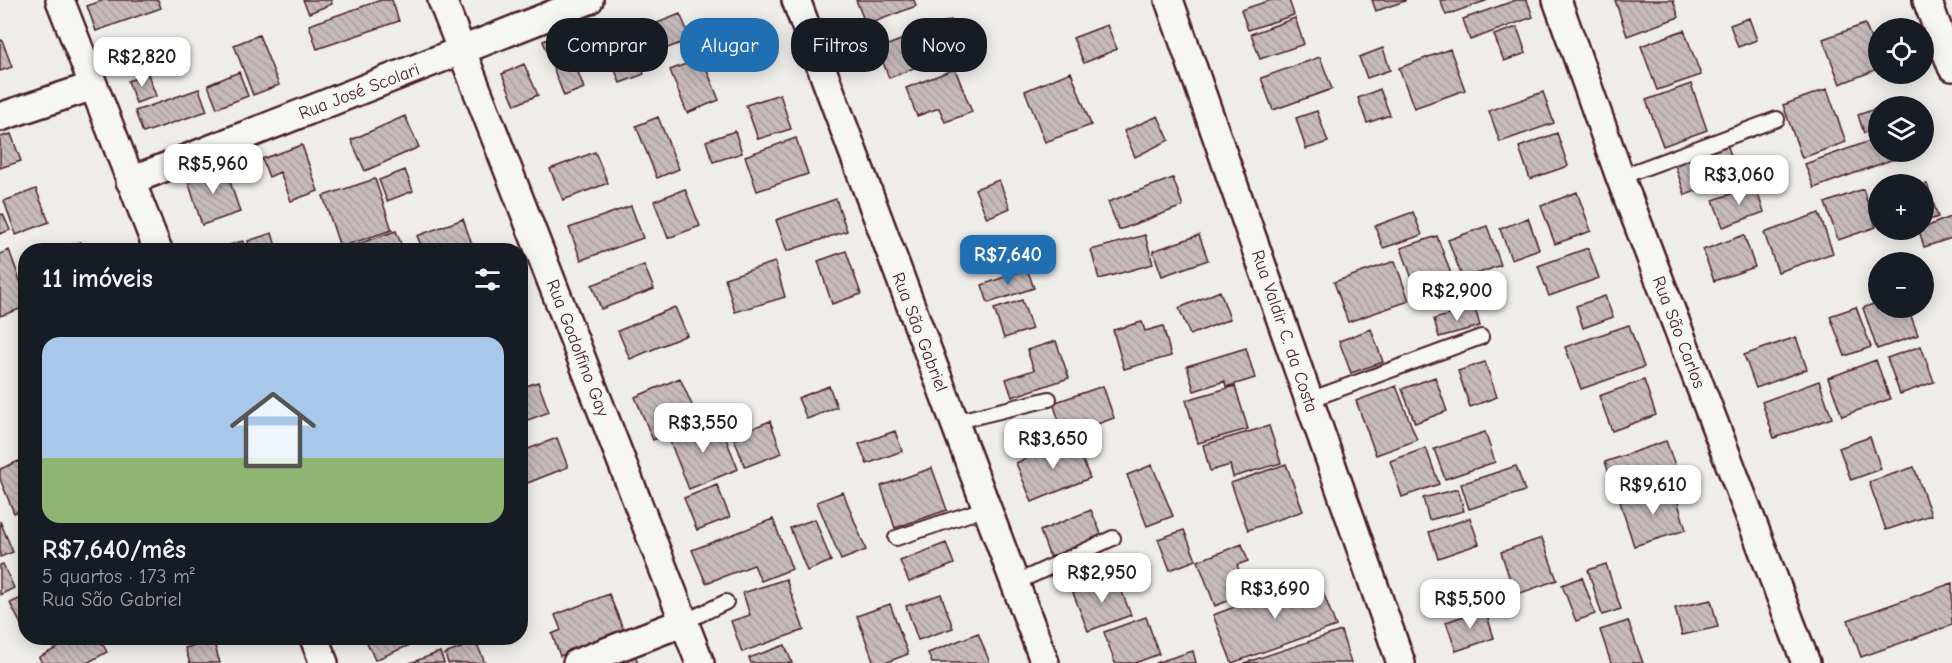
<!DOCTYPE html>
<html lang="pt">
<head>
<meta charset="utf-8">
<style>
  body { margin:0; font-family:"Comic Neue",sans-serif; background:#20242c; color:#f1f3f6; height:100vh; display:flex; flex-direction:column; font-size:22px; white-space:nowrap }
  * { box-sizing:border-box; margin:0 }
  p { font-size:20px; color:#9ea1a6 }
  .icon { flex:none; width:33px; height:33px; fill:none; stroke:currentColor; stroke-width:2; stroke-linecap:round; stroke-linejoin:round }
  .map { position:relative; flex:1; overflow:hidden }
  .sheet { position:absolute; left:18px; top:243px; width:510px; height:402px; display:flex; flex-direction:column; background:#171b24; border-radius:24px; box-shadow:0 3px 15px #0003 }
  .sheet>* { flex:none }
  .top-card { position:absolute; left:546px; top:18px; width:570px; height:54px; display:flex; gap:12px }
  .controls { position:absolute; left:1868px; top:18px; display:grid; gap:12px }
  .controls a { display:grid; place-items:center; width:66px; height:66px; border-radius:50%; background:#171b24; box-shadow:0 3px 15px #0003; font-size:30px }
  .price { position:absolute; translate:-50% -51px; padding:0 14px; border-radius:12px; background:#fff; color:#222; font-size:20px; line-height:39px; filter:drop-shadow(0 2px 3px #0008) }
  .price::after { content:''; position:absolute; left:50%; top:36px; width:18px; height:14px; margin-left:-9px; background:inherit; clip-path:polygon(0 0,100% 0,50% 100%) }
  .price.active { background:#1f6fb2; color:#fff }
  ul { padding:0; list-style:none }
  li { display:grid; align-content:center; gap:12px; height:318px; padding:0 24px }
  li+li { border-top:2px solid #363941 }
  li span { display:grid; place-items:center; height:186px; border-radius:18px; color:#555 }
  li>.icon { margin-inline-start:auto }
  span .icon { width:108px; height:108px; fill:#fffc; stroke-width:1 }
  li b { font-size:26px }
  h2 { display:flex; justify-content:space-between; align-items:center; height:72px; padding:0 24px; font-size:26px }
  .tag { padding:0 21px; border-radius:24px; background:#171b24; box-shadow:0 3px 15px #0003; font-size:21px; line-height:54px }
  .tag.active { background:#1f6fb2; color:#fff }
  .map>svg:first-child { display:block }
  .building { fill:url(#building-back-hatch); stroke:#4a1f2b; stroke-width:1.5 }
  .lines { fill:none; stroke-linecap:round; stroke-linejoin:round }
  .service-casing { stroke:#4a1f2b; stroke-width:18 }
  .minor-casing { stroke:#4a1f2b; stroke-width:32 }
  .service { stroke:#f6f6f2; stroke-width:14 }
  .minor { stroke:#f6f6f2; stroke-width:27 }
  .labels { text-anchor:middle; stroke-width:4.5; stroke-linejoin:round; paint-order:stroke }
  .street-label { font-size:18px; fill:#4a1f2b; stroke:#f6f6f2 }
</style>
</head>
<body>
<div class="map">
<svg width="1952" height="663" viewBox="0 0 1952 663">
  <defs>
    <pattern id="building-back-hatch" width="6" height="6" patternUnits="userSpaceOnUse" patternTransform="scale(1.5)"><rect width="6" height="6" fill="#c6babb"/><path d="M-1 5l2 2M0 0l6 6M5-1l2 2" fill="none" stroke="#ac9fa1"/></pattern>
  </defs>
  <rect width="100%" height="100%" fill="#efedea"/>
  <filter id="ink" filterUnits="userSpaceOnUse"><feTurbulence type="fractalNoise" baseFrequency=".0167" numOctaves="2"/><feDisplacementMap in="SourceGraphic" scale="12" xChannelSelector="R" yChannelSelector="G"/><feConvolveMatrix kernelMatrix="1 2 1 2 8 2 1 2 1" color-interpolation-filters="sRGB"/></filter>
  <g filter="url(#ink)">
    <path class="building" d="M104,0H158L161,8L96,31L87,6Z
      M303,0H331L332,4L309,13Z
      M381,0H392L399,21L317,49L309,25Z
      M856,0H914L916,6L866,25Z
      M1271,0H1289L1294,15L1248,30L1241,10Z
      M1372,0H1405V1L1376,11Z
      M1440,0H1488L1446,15Z
      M1516,0H1527L1533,17L1470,40L1463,19Z
      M1615,0H1673L1679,17L1627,36Z
      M680,14L691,39L660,51L650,26Z
      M1295,18L1304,44L1260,59L1251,34Z
      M1749,18L1757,40L1738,47L1730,25Z
      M951,20L963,48L889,78L878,49Z
      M766,24L774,50L740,62L737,54L730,56L724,38Z
      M1865,24L1878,57V69L1840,84L1823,39Z
      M1107,25L1117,49L1084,63L1073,38Z
      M1517,27L1526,53L1504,61L1494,35Z
      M1684,30L1701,75L1657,90L1641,46Z
      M564,34L584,88L564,96L543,41Z
      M259,35L279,85L253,95L234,45Z
      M2,40L12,67L0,71V41Z
      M633,44L644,74L620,83L609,54Z
      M1383,48L1390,70L1367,78L1359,57Z
      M1450,49L1465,90L1414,108L1399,68Z
      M1320,57L1332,89L1273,110L1261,78Z
      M702,58L719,100L687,113L670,70Z
      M524,64L538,95L515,105L502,74Z
      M955,69L972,112L945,122L939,108L917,116L906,88Z
      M239,72L248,96L217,108L208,85Z
      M1071,72L1091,125L1045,142L1025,91Z
      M148,74L156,96L136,103L128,81Z
      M1691,84L1707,130L1663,146L1646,100Z
      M199,89L207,111L143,133L135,111Z
      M1380,89L1390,115L1367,123L1358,98Z
      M1827,89L1846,142L1802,158L1783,105Z
      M1543,92L1554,123L1500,142L1489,111Z
      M780,94L791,129L758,139L746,105Z
      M1878,108V128L1864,133L1858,115Z
      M1317,111L1328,142L1306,149L1296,118Z
      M405,116L419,147L365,171L351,140Z
      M1158,116L1169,140L1135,157L1124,131Z
      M658,117L679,169L657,178L636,126Z
      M735,131L742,153L713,162L706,141Z
      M1557,133L1568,166L1530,179L1519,147Z
      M11,134L21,161L0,168V137Z
      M796,138L808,174L757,191L745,156Z
      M1878,138V152H1913L1814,188L1805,164Z
      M1727,144L1738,176L1685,195L1674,162Z
      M302,145L318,191L291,201L280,172L269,177L262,159Z
      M595,152L608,183L563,200L550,169Z
      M225,166L240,212L202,225L187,178Z
      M405,170L413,191L387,201L379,180Z
      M1173,178L1183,206L1119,230L1108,202Z
      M375,179L392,230L340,247L323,196Z
      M999,180L1010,208L987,218L975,189Z
      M1927,184L1938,217L1923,222V185Z
      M1755,186L1764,212L1723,227L1713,200Z
      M36,189L49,222L16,235L4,201Z
      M685,189L700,226L668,238L654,201Z
      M1863,189L1876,227L1838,240L1825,203Z
      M1577,192L1591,231L1555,244L1541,206Z
      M836,199L847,231L787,251L776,220Z
      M631,206L643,238L581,260L569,228Z
      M1413,212L1422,235L1383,248L1375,226Z
      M1819,213L1833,253L1778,272L1764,233Z
      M3,214L10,230L0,234V215Z
      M1952,216V238L1924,247L1919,230Z
      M1528,218L1539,249L1511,259L1500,229Z
      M463,219L474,250H423L417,236Z
      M1487,226L1501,265L1463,279L1448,240Z
      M396,231L403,249L343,250V249Z
      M272,233L277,250H250L248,241Z
      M1145,235L1153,264L1099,279L1091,250Z
      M1199,235L1208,260L1162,276L1153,251Z
      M1744,235L1755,267L1714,281L1703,250Z
      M1437,236L1454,282L1418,295L1401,248Z
      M243,241L246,250H213Z
      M81,242L84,250H53Z
      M1588,248L1599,278L1549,296L1538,266Z
      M9,250L26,297V307L0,316V254Z
      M846,251L861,294L832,304L818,261Z
      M1395,261L1409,301L1348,322L1334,282Z
      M775,262L785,297L735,312L725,278Z
      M644,265L654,289L601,309L592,285Z
      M1027,269L1034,288L988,303L982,285Z
      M1220,291L1230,319L1190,335L1179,308Z
      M1605,296L1613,317L1583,328L1576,306Z
      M1022,300L1032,329L1004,338L994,309Z
      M1878,302V308H1908L1918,335L1877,349L1863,308Z
      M675,307L687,335L630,359L618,331Z
      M1856,307L1871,347L1845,356L1830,316Z
      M1475,308L1480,326L1439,337L1434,319Z
      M1142,322L1145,331L1163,326L1171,356L1124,369L1113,330Z
      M1629,325L1644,367L1581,389L1565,347Z
      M1371,329L1383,362L1351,373L1339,341Z
      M1796,337L1807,369L1756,388L1744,355Z
      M1056,341L1069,378L1012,397L1006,379L1034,370L1027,350Z
      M1921,346L1934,382L1900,394L1887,358Z
      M1246,348L1255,378L1226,387L1225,381L1194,391L1187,366Z
      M1876,360L1890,399L1842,416L1828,378Z
      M1485,362L1497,397L1470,407L1458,371Z
      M1435,377L1447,411L1415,423L1402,389Z
      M680,378L699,421L653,440L635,397Z
      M1644,380L1656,415L1612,431L1599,396Z
      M1819,381L1832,418L1774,438L1762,402Z
      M538,382L549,412L520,423V388Z
      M829,386L837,407L807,419L798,398Z
      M1103,386L1114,418L1064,436L1053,403Z
      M1235,386L1248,429L1198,443L1186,400Z
      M1396,386L1417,440L1376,455L1356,401Z
      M718,419L738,469L689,489L669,439Z
      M770,421L782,453L745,467L733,436Z
      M1269,426L1281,463L1233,477L1230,465L1210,471L1203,445Z
      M895,431L902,451L867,464L859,444Z
      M1485,432L1495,462L1445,479L1434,449Z
      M1870,437L1881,469L1851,480L1839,448Z
      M557,438L568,467L525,484L520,473V452Z
      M1074,439L1090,478L1032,502L1016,463Z
      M1666,441L1679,476L1618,497L1605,462Z
      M1426,448L1439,484L1402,497L1390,461Z
      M19,461L26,478V508L14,513L0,479V469Z
      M1286,464L1303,511L1248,530L1231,483Z
      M1152,465L1173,516L1147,526L1127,475Z
      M1516,466L1525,491L1469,509L1461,484Z
      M1914,467L1931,515L1886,530L1869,482Z
      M932,468L947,510L895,528L881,486Z
      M717,485L730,517L697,530L684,498Z
      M1673,486L1686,530L1634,546L1620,502Z
      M1458,489L1464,511L1429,520L1423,498Z
      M843,492L866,550L841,560L817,502Z
      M1091,510L1102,536L1050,557L1040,531Z
      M1470,518L1479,544L1438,558L1429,532Z
      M773,519L792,569L761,581L754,565L706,583L692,550Z
      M815,519L831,561L807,571L790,528Z
      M0,521L13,552L0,557Z
      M1184,530L1196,560L1170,570L1158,539Z
      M1542,538L1557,580L1515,595L1501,552Z
      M946,543L954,564L909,582L900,561Z
      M1242,544L1248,561L1237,565L1248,593L1215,606L1198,561Z
      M3,564L14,588L0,595V565Z
      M1606,564L1621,609L1602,615L1588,570Z
      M1317,576L1336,626L1232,663L1213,615Z
      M1116,577L1131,615L1088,631L1073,593Z
      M1582,577L1595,614L1576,621L1562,585Z
      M786,579L804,630L742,652L731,621L750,615L743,593Z
      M1952,583V625L1861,657L1848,620Z
      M609,594L624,631L560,656L552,634L561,630L555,615Z
      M941,594L953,628L918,640L906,606Z
      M26,596V629L24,630L10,603Z
      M1711,600L1718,627L1682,635L1675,608Z
      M890,604L908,654L885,663H874L857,616Z
      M1485,609L1494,638L1456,651L1446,622Z
      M1146,617L1159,654L1135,663H1115L1104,632Z
      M1628,621L1643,663H1611L1600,630Z
      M1341,631L1351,663H1244Z
      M978,633L990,663H932L928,653Z
      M77,638H99L107,652L87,663H42L39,657Z
      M365,638H414L417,642L375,660Z
      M213,640L220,663H190L185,648Z
      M476,642L485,663H448L445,654Z
      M785,645L792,663H751L749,658Z
      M1193,651L1196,663H1155Z
      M440,652L444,663H410Z
      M634,652L638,663H609Z"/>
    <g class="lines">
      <g class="service-casing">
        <path id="service" d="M1620,177L1777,119
          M1309,400L1481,337
          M954,422L1049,399
          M896,538L987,508
          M1015,583L1113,538
          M684,622L726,602"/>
      </g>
      <g class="minor-casing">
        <path id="minor" d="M60,0L158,250
          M442,0L700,663
          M796,0L1045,663
          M1169,0L1401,663
          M1557,0L1620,177L1806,663
          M1927,0L1952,67
          M0,117L93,86
          M130,181L589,0
          M314,638L324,663
          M577,663L684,622"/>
      </g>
      <use href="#service" class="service"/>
      <use href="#minor" class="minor"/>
    </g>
  </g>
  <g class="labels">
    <g class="street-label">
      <text transform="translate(359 91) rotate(-21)" y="6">Rua José Scolari</text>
      <text transform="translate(1285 331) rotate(71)" y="6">Rua Valdir C. da Costa</text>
      <text transform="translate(920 332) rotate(69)" y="6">Rua São Gabriel</text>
      <text transform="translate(1679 332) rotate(69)" y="6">Rua São Carlos</text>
      <text transform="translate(578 348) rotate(69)" y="6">Rua Godolfino Gay</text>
    </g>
  </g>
</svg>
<div class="controls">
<a><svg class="icon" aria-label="locate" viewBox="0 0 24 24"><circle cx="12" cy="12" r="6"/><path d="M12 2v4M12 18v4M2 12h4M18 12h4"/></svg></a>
<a><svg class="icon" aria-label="layers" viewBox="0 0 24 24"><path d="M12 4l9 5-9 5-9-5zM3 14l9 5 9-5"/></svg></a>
<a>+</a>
<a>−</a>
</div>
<b class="price" style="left:142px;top:88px">R$2,820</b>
<b class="price" style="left:213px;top:195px">R$5,960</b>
<b class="price" style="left:1739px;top:206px">R$3,060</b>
<b class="price active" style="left:1008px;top:286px">R$7,640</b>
<b class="price" style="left:1457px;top:322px">R$2,900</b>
<b class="price" style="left:703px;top:454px">R$3,550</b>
<b class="price" style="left:1053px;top:470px">R$3,650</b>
<b class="price" style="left:1653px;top:516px">R$9,610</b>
<b class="price" style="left:1102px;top:604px">R$2,950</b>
<b class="price" style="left:1275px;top:620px">R$3,690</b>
<b class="price" style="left:1470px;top:630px">R$5,500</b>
<div class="top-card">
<a class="tag">Comprar</a>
<a class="tag active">Alugar</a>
<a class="tag">Filtros</a>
<a class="tag">Novo</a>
</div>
<section class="sheet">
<h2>11 imóveis<svg class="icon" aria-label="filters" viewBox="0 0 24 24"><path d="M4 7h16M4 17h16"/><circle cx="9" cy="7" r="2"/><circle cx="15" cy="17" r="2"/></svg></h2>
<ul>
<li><span style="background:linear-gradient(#a9c7e8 65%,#8fb573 0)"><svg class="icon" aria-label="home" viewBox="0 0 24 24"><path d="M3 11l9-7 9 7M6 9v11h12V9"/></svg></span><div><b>R$7,640/mês</b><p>5 quartos · 173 m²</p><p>Rua São Gabriel</p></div></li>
</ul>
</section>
</div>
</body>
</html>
